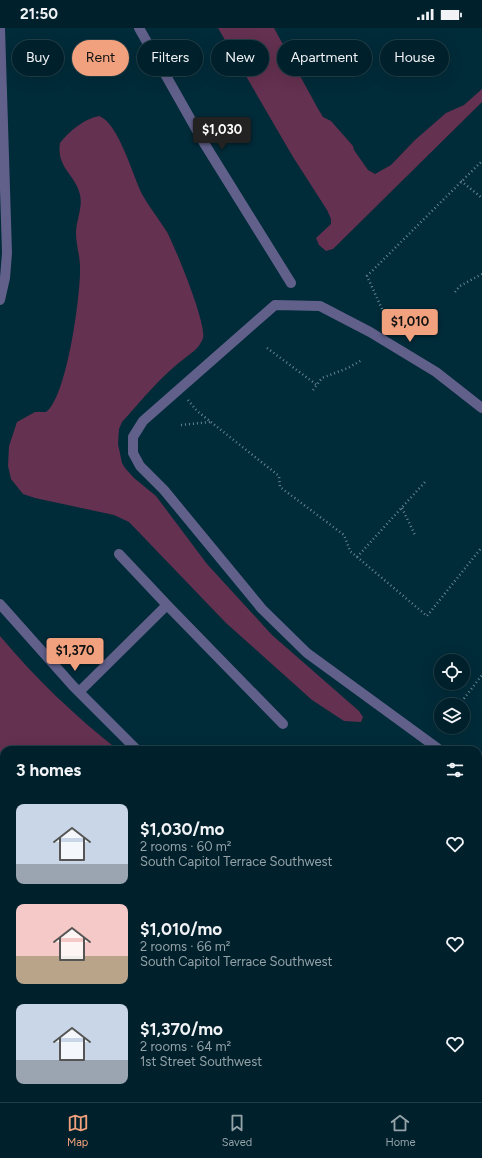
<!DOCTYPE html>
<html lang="en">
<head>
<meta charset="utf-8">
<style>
  body { margin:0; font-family:Figtree,sans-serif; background:#0e2d37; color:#f1f3f6; height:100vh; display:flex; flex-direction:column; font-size:15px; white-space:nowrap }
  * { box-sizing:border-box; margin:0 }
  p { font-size:13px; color:#95a3a9 }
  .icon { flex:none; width:22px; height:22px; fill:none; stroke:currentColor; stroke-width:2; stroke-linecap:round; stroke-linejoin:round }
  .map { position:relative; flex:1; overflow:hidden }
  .side { position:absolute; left:0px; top:718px; width:482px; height:356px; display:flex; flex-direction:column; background:#00202b; border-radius:12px 12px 0 0; box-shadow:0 4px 16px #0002,0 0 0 1px #223e47 }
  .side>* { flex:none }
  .banner { position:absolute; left:12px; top:12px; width:458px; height:36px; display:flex; gap:8px }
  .buttons { position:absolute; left:434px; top:626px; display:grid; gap:8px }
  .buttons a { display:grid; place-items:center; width:36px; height:36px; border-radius:50%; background:#00202b; box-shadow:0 4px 16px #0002,0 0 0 1px #223e47; font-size:20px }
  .price { position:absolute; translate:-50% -34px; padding:0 9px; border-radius:4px; background:#f1a17d; color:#111; font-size:13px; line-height:26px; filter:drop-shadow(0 1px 2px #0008) }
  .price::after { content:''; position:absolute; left:50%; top:24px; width:12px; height:9px; margin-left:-6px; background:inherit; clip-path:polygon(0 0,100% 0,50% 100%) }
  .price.active { background:#222; color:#fff }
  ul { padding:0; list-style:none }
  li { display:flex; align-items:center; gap:12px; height:100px; padding:0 16px }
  li span { display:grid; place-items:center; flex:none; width:112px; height:80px; border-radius:8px; color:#555 }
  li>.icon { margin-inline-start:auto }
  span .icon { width:48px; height:48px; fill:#fffc; stroke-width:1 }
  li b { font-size:17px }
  h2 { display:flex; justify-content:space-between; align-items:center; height:48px; padding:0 16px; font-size:17px }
  .pill { padding:0 14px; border-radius:18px; background:#00202b; box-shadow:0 4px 16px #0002,0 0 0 1px #223e47; font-size:14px; line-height:36px }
  .pill.active { background:#f1a17d; color:#111 }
  .status { display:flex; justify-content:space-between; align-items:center; height:28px; padding:0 20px; background:#00202b; direction:ltr }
  .status svg { height:11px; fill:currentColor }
  .tabs { display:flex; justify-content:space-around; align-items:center; height:56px; border-top:1px solid #223e47; background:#00202b; font-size:11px; color:#95a3a9 }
  .tabs a { display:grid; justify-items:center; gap:2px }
  .tabs .active { color:#f1a17d }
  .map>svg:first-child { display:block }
  .green { fill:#643150 }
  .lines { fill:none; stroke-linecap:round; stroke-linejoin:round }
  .stream { stroke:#5c8d9e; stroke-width:5.5 }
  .path { stroke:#668590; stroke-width:2.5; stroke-dasharray:1 3; stroke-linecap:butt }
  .minor { stroke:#61608b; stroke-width:10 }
  .major { stroke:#9d99f2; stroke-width:10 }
</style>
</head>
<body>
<div class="status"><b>21:50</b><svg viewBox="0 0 49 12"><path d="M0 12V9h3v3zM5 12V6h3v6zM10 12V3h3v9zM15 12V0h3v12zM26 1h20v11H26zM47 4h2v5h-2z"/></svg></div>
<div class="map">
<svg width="482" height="1074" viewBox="0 0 482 1074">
  <rect width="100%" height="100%" fill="#002b39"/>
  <path class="green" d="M218,0H274L317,79L323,89L331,93L353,118L354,122L368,142L375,146L391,137L415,112L446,85L464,77L482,61V74L333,221L326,223L319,217L316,210L331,196V191L327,182L293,129Z
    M99,88C118,94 133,148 142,166C149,179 159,191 167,204C175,219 207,296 203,310C200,319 193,324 185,330C161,348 142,372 122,394L119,401L118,416L122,435L125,440L134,450L156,468L207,536L272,607L359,683L363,689L361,694L344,693L312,672L226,595L129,494L114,487L35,470L23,466L11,451L8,438L9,418L17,394L35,384H46C67,369 81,265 80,239C80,228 76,217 76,205C76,193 83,179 80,167C76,147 56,140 60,115C69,103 84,91 99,88Z
    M0,608C36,651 75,688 118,722H4V816L0,815Z
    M0,885H4V924L0,917Z
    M79,1070H330V1074H81Z"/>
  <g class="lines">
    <path class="stream" d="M0,975L4,983
      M49,1070L51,1074"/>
    <path class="path" d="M461,153L482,170
      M455,264L460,258L482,246
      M382,281L367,248L482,133
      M267,320L317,357
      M313,362L322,350L348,340L362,332
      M188,372L197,383L279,448L280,459L344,507L350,523L427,588L482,519
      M181,397L210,394
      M402,480L415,507
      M357,529L425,454
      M459,677L482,647
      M0,1062L4,1061
      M0,1066L4,1074
      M258,1072L262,1074"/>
    <path class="minor" d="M139,0L204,115L291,255
      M0,272L5,250L7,225L0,0
      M119,526L167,577
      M0,576L73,658L137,722
      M79,664L167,577L283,696
      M440,722L307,625L262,581L164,462L140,438L133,425V409L143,393L275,277L320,278L370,304L436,344L482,380
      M478,750L482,752
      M478,839L482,837
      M358,1070V1074
      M430,1070L431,1074"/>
    <path class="major" d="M0,860H4
      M478,991L482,993"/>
  </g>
</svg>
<div class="buttons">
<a><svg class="icon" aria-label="locate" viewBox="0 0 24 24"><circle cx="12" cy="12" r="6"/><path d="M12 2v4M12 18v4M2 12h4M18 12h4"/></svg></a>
<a><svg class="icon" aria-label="layers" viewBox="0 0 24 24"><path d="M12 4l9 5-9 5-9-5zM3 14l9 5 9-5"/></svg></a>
</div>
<b class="price active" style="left:222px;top:123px">$1,030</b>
<b class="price" style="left:410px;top:315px">$1,010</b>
<b class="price" style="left:75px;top:644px">$1,370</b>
<div class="banner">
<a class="pill">Buy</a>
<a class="pill active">Rent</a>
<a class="pill">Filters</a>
<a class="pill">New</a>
<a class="pill">Apartment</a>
<a class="pill">House</a>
</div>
<section class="side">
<h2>3 homes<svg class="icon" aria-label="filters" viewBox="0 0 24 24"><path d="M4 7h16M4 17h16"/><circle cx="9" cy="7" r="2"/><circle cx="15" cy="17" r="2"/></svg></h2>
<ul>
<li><span style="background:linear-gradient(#c9d6e8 75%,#9aa5b1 0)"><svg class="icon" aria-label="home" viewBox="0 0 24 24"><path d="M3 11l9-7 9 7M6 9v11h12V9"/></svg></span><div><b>$1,030/mo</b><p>2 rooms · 60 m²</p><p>South Capitol Terrace Southwest</p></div><svg class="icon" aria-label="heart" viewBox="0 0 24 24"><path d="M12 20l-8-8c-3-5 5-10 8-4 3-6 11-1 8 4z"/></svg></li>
<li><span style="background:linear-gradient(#f6c9c9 65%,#b9a48a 0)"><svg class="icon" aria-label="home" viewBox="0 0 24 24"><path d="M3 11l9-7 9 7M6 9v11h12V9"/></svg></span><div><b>$1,010/mo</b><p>2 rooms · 66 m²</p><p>South Capitol Terrace Southwest</p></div><svg class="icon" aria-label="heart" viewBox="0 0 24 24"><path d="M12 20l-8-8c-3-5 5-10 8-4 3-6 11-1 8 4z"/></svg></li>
<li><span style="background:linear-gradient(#c9d6e8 70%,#9aa5b1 0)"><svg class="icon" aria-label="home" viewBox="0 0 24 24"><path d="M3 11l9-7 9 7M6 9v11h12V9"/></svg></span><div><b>$1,370/mo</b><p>2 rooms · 64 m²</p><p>1st Street Southwest</p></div><svg class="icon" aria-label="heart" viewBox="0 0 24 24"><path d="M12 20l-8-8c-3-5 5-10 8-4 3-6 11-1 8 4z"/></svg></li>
</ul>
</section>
</div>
<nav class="tabs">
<a class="active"><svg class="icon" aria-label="map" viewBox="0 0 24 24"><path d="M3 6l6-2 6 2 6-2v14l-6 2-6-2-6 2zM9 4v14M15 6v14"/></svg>Map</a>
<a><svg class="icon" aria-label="saved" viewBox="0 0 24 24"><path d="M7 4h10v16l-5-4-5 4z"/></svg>Saved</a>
<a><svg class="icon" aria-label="home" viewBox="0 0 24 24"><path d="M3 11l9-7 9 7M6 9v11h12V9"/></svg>Home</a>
</nav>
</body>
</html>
